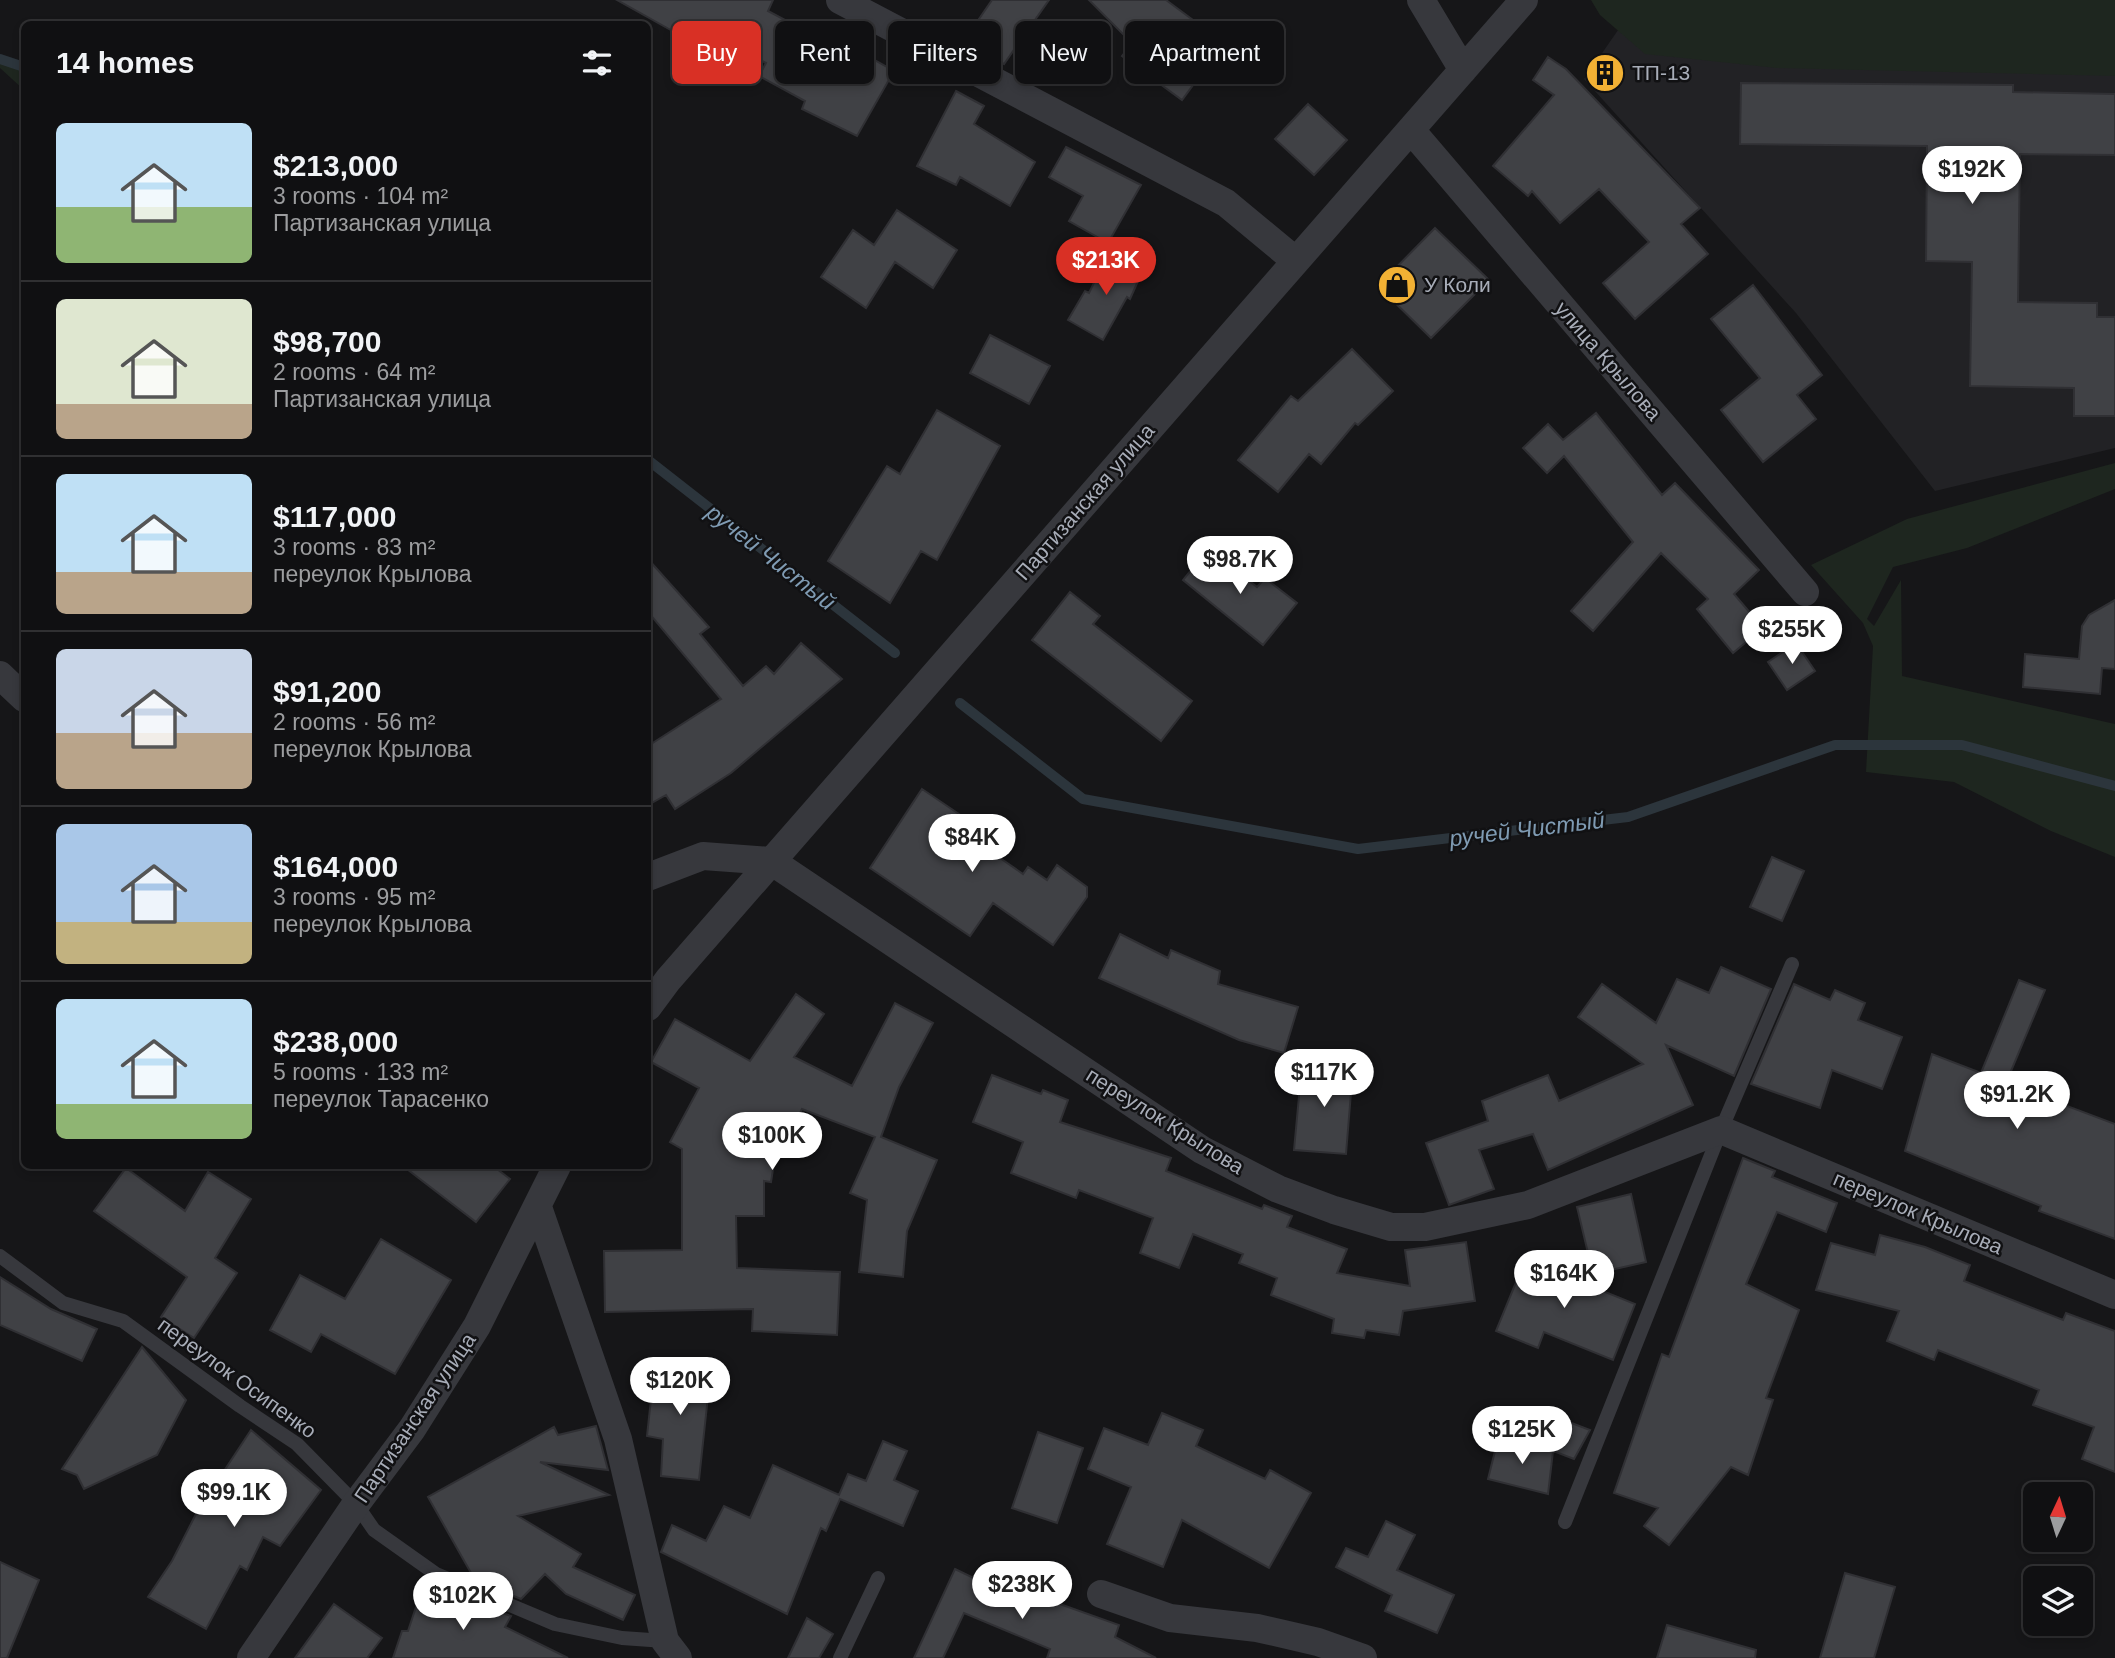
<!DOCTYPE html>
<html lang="en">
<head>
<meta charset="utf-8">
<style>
  body { margin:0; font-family:Arial,sans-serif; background:#19191b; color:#f1f3f6; height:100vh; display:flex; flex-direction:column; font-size:26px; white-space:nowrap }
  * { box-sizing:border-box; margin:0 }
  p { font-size:23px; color:#9c9d9f }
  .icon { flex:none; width:38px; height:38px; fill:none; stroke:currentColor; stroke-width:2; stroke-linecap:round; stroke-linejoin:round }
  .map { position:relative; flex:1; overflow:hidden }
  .sheet { position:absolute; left:21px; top:21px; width:630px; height:1148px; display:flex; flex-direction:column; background:#101012; border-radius:10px; box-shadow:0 4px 10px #0003,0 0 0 2px #303032 }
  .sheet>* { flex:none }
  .banner { position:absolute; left:672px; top:21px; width:665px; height:63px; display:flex; gap:14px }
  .needle { width:46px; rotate:4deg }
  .tools { position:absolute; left:2023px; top:1482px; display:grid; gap:14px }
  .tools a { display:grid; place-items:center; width:70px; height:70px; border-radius:10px; background:#101012; box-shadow:0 4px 10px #0003,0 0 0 2px #303032; font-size:35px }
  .price { position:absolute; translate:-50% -60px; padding:0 16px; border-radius:24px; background:#fff; color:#222; font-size:23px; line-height:46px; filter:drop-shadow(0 2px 4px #0008) }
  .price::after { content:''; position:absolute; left:50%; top:42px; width:21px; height:16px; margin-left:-10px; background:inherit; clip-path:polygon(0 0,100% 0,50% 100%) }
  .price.selected { background:#d93025; color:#fff }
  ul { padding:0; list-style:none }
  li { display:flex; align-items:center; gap:21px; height:175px; padding:0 35px }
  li+li { border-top:2px solid #303032 }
  li span { display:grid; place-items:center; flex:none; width:196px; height:140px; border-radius:10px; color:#555 }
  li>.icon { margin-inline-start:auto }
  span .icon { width:84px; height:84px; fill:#fffc; stroke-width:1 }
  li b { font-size:30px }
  h2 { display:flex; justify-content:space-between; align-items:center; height:84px; padding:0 35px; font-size:30px }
  .chip { padding:0 24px; border-radius:10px; background:#101012; box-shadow:0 4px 10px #0003,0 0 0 2px #303032; font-size:24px; line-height:63px }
  .chip.selected { background:#d93025; color:#fff }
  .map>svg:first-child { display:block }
  .built { fill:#222225 }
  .green { fill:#1e261f }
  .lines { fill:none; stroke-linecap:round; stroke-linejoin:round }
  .stream { stroke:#2c353c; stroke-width:10 }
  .building { fill:#404145; stroke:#303034; stroke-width:2 }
  .service { stroke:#37383d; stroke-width:14 }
  .minor { stroke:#37383d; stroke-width:28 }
  .labels { text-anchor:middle; stroke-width:5; stroke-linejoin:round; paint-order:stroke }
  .poi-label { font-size:21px; fill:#a8adb8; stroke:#111113; text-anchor:start }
  .street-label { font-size:21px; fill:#a8adb8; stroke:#111113 }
  .water-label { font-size:23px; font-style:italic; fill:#7f9bb3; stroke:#111113 }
</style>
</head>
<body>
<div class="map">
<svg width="2115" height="1658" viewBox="0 0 2115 1658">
  <rect width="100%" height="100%" fill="#161618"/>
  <path class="built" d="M1639,0H2115V448L1935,491L1796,313L1584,79Z"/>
  <path class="green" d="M1591,0H2115V76L1777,68L1645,54L1600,15Z
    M0,59L24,67V90L0,68Z
    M2115,463V489L1967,548L1893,567L1867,619L1874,626L1901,580L1902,676L2115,724V857L2051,831L1954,782L1866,772L1873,646L1863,623L1811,565L1907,519Z"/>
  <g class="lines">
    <path class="stream" d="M0,59L24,67
      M648,460L895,653
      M960,703L1083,799L1358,849L1628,817L1835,745H1962L2115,786"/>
  </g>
  <path class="building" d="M617,0H773L768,11L815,36L819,29L894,71L857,136L802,109L805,101L759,76L766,63L692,25L685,38Z
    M992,0H1049L1004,64L966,38Z
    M1089,0H1166L1224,43L1182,100L1122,56L1132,43Z
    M1548,57L1566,69L1700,208L1681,224L1708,254L1635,319L1603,283L1649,242L1599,189L1560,223L1532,191L1528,196L1493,166L1554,95L1533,80Z
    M1741,83L2013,85V92L2115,94V155L2020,154L2018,302L2097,303V317H2115V416H2074V388L1970,386L1972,262L1926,261L1927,146L1740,144Z
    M956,91L984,106L974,124L1035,162L1010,206L960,177L956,185L917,166Z
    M1308,104L1347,140L1314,175L1275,139Z
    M1066,147L1141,185L1108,243L1069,221L1083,196L1049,177Z
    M897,210L957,250L933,288L895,262L866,308L821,277L853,230L874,245Z
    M1435,228L1489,280L1431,338L1378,286Z
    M1108,254L1143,270L1130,299L1127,297L1103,340L1068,320L1085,291L1089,293Z
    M1753,285L1822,375L1797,395L1816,419L1763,462L1721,410L1760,378L1711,319Z
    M990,335L1050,366L1029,404L970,373Z
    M1352,349L1393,391L1358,425L1355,423L1321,464L1309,454L1278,492L1238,460L1291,396L1298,401Z
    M937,410L1000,446L937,560L921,551L890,603L828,561L887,466L900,474Z
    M1596,413L1662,495L1675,483L1759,570L1734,594L1763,628L1733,653L1697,609L1708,599L1661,553L1593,631L1571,611L1633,542L1564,456L1547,473L1523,448L1548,424L1563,440Z
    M1209,548L1257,587L1265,578L1297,603L1263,645L1183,580Z
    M648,559L709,627L700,634L743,686L766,666L774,674L801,643L842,679L731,773L675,809L666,795L648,805V746L721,699L648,612Z
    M1070,592L1100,616L1093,624L1192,701L1161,741L1032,640Z
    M2115,600V669L2102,668L2100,694L2023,687L2025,654L2079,659L2082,626L2089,615Z
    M1796,643L1815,671L1787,690L1768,662Z
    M922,789L987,833L980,844L1023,874L1028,867L1047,880L1057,865L1087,887V897L1053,945L993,903L970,936L870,868Z
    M1772,857L1804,871L1782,921L1750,907Z
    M1120,934L1168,958L1171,950L1220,971L1218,984L1298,1007L1284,1053L1239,1040L1099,978Z
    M1721,967L1771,989L1734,1076L1666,1045L1693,1105L1548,1170L1533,1134L1479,1150L1494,1189L1449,1205L1426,1143L1488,1121L1482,1101L1548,1075L1559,1101L1643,1064L1578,1017L1602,984L1656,1023L1677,979L1709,993Z
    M2019,980L2045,990L2006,1083L2115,1124V1239L2039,1211L2041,1206L1905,1151L1932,1054L1981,1073Z
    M1794,984L1830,1000L1835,990L1865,1003L1858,1020L1902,1037L1882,1089L1832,1070L1820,1108L1751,1084Z
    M796,994L824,1014L794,1057L852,1086L895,1003L933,1023L899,1087L881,1137L937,1160L907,1231L903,1277L859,1272L867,1200L850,1193L875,1137L802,1109L774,1163L771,1182L764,1181V1216H736L737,1268L840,1272L837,1335L752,1331L753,1309L605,1312L604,1251L682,1250V1149L670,1142L699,1088L651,1062L675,1019L750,1061Z
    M1302,1064L1353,1068L1346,1154L1294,1150Z
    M992,1075L1041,1094L1043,1090L1068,1100L1060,1122L1171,1158L1166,1171L1262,1209L1264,1205L1292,1216L1287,1227L1347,1249L1337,1273L1410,1286L1405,1250L1466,1242L1475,1301L1403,1311L1399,1335L1366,1330L1364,1338L1332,1333L1334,1319L1271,1295L1277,1278L1239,1263L1243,1254L1193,1234L1179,1268L1140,1253L1153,1218L1079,1190L1076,1198L1011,1173L1023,1142L973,1122Z
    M1743,1158L1775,1171L1772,1177L1837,1203L1826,1232L1777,1212L1746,1284L1799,1310L1766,1398L1773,1400L1748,1475L1731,1467L1669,1545L1644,1526L1658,1508L1614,1493L1662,1354L1669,1357Z
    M403,1166H493L510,1179L476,1222Z
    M126,1168L185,1211L208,1172L251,1199L215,1258L237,1273L194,1338L161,1317L187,1277L94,1211Z
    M1631,1194L1646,1262L1593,1274L1577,1207Z
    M1880,1235L1925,1247L1970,1265L1964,1281L2063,1320L2066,1313L2115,1331V1472L2082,1459L2094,1427L2033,1405L2039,1390L1938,1350L1934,1360L1887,1341L1899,1311L1816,1290L1831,1243L1875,1255Z
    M381,1239L451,1280L395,1374L321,1334L311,1352L270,1330L300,1275L345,1299Z
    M1528,1253L1584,1276L1573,1279L1635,1304L1613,1360L1544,1332L1538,1348L1496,1331Z
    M0,1277L51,1309L97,1329L82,1361L0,1325Z
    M142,1347L186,1400L157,1455L84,1489L77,1475L62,1469Z
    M655,1362L711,1368L699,1480L661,1476L663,1439L647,1436Z
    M1162,1413L1203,1430L1196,1446L1265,1479L1270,1470L1311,1493L1269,1568L1182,1520L1163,1567L1107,1544L1131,1487L1088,1469L1104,1428L1148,1445Z
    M1561,1419L1590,1430L1574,1459L1553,1451Z
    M596,1426L608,1470L540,1462L609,1495L518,1516L581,1554L573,1567L635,1595L623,1620L566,1594L545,1574L521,1599L475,1580L428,1497L554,1427L558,1435Z
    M251,1430L321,1490L280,1546L263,1537L247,1570L240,1566L206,1629L148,1597L172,1561L197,1512Z
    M1038,1432L1083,1448L1057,1523L1012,1508Z
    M1498,1439L1553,1451L1548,1494L1488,1479Z
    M883,1441L907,1451L894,1480L918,1491L903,1526L840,1499L826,1531L821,1528L787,1614L661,1552L672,1525L706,1541L724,1506L750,1518L773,1465L839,1495L848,1474L866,1481Z
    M1386,1521L1415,1535L1397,1570L1454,1595L1437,1633L1385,1611L1392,1595L1336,1567L1346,1548L1368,1557Z
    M0,1562L39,1580L7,1658H0Z
    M955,1569L988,1585L993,1574L1057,1603L1119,1625L1115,1637L1156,1658H1047L1050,1649L964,1613L943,1658H914Z
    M1845,1573L1895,1587L1874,1658H1820Z
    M423,1586L511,1616L505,1627L568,1658H393L402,1631H408Z
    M334,1604L382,1638L367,1658H295Z
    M807,1618L833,1634L819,1658H788Z
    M1667,1625L1756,1650L1755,1658H1657Z"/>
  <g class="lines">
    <path class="service" d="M0,1256L63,1303L123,1321L240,1406L297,1444L356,1504L374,1530L436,1574L555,1624L622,1638L665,1641
      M1565,1522L1721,1130L1792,964
      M840,1658L878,1578"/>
    <path class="minor" d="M840,0L1226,203L1296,261
      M1421,0L1463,70
      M1411,130L1805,592
      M0,675L24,698
      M648,877L703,856L771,861L1202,1150L1278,1189L1334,1210L1391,1227H1425L1528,1205L1721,1130L2115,1295
      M648,1007L668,980L1524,0
      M538,1207L618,1439L665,1641L678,1658
      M1101,1594L1170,1618L1257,1628L1318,1642L1363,1658
      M251,1658L356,1504L412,1429L477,1326L557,1166"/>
  </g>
  <defs>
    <g id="building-disc" transform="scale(2.0125)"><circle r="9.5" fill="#f2b134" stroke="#111113"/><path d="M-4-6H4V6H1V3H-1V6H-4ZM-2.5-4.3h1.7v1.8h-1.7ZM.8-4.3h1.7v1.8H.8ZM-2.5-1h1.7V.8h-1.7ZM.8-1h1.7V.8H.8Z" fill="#111"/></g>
    <g id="shop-disc" transform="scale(2.0125)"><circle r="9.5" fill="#f2b134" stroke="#111113"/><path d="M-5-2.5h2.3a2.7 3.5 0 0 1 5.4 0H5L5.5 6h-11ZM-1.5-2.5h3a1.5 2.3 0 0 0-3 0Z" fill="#111"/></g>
  </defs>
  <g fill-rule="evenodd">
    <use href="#building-disc" x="1605" y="73"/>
    <use href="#shop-disc" x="1397" y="285"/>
  </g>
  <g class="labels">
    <g class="poi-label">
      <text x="1632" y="80">ТП-13</text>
      <text x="1424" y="292">У Коли</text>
    </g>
    <g class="street-label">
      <text transform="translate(1608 361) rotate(49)" y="7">улица Крылова</text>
      <text transform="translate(1085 502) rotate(-49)" y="7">Партизанская улица</text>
      <text transform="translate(1165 1121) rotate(32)" y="7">переулок Крылова</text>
      <text transform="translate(1918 1213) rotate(23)" y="7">переулок Крылова</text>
      <text transform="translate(237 1378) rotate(36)" y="7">переулок Осипенко</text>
      <text transform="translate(415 1418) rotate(-56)" y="7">Партизанская улица</text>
    </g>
    <g class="water-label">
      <text transform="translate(771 557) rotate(38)" y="8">ручей Чистый</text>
      <text transform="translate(1527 829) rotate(-7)" y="8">ручей Чистый</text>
    </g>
  </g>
</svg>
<div class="tools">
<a><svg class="needle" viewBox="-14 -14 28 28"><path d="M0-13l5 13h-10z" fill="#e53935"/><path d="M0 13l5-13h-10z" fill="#9c9d9f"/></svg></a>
<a><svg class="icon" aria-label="layers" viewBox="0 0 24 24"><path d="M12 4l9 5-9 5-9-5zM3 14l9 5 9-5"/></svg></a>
</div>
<b class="price" style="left:1972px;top:206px">$192K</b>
<b class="price selected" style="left:1106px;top:297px">$213K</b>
<b class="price" style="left:1240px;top:596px">$98.7K</b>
<b class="price" style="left:1792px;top:666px">$255K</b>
<b class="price" style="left:972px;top:874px">$84K</b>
<b class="price" style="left:1324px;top:1109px">$117K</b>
<b class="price" style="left:2017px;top:1131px">$91.2K</b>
<b class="price" style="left:772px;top:1172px">$100K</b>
<b class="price" style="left:1564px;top:1310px">$164K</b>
<b class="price" style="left:680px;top:1417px">$120K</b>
<b class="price" style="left:1522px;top:1466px">$125K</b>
<b class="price" style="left:234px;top:1529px">$99.1K</b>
<b class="price" style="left:1022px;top:1621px">$238K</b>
<b class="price" style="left:463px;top:1632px">$102K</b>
<div class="banner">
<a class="chip selected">Buy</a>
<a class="chip">Rent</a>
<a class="chip">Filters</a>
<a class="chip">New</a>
<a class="chip">Apartment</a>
</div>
<section class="sheet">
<h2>14 homes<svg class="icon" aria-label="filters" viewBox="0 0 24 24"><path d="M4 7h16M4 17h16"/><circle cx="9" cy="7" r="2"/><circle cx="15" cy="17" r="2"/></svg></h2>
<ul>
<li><span style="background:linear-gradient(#bfe0f5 60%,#8fb573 0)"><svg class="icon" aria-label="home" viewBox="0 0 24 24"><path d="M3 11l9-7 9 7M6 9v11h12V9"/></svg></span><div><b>$213,000</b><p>3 rooms · 104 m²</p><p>Партизанская улица</p></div></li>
<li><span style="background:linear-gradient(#dfe7d0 75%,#b9a48a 0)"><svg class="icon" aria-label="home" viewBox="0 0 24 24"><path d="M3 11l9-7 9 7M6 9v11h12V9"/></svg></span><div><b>$98,700</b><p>2 rooms · 64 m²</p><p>Партизанская улица</p></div></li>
<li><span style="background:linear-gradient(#bfe0f5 70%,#b9a48a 0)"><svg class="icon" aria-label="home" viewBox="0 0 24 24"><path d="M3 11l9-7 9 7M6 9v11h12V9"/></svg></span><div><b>$117,000</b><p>3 rooms · 83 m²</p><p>переулок Крылова</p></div></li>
<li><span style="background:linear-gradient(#c9d6e8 60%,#b9a48a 0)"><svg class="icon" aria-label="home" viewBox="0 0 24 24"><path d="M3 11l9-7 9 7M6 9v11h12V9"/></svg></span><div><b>$91,200</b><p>2 rooms · 56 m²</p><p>переулок Крылова</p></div></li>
<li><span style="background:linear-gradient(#a9c7e8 70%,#c2b280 0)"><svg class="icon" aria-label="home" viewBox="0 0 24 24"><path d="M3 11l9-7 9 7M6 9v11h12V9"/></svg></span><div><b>$164,000</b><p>3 rooms · 95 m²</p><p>переулок Крылова</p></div></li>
<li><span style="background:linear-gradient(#bfe0f5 75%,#8fb573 0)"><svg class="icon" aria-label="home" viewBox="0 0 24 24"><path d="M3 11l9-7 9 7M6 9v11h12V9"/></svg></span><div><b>$238,000</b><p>5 rooms · 133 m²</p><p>переулок Тарасенко</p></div></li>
</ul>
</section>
</div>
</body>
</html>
